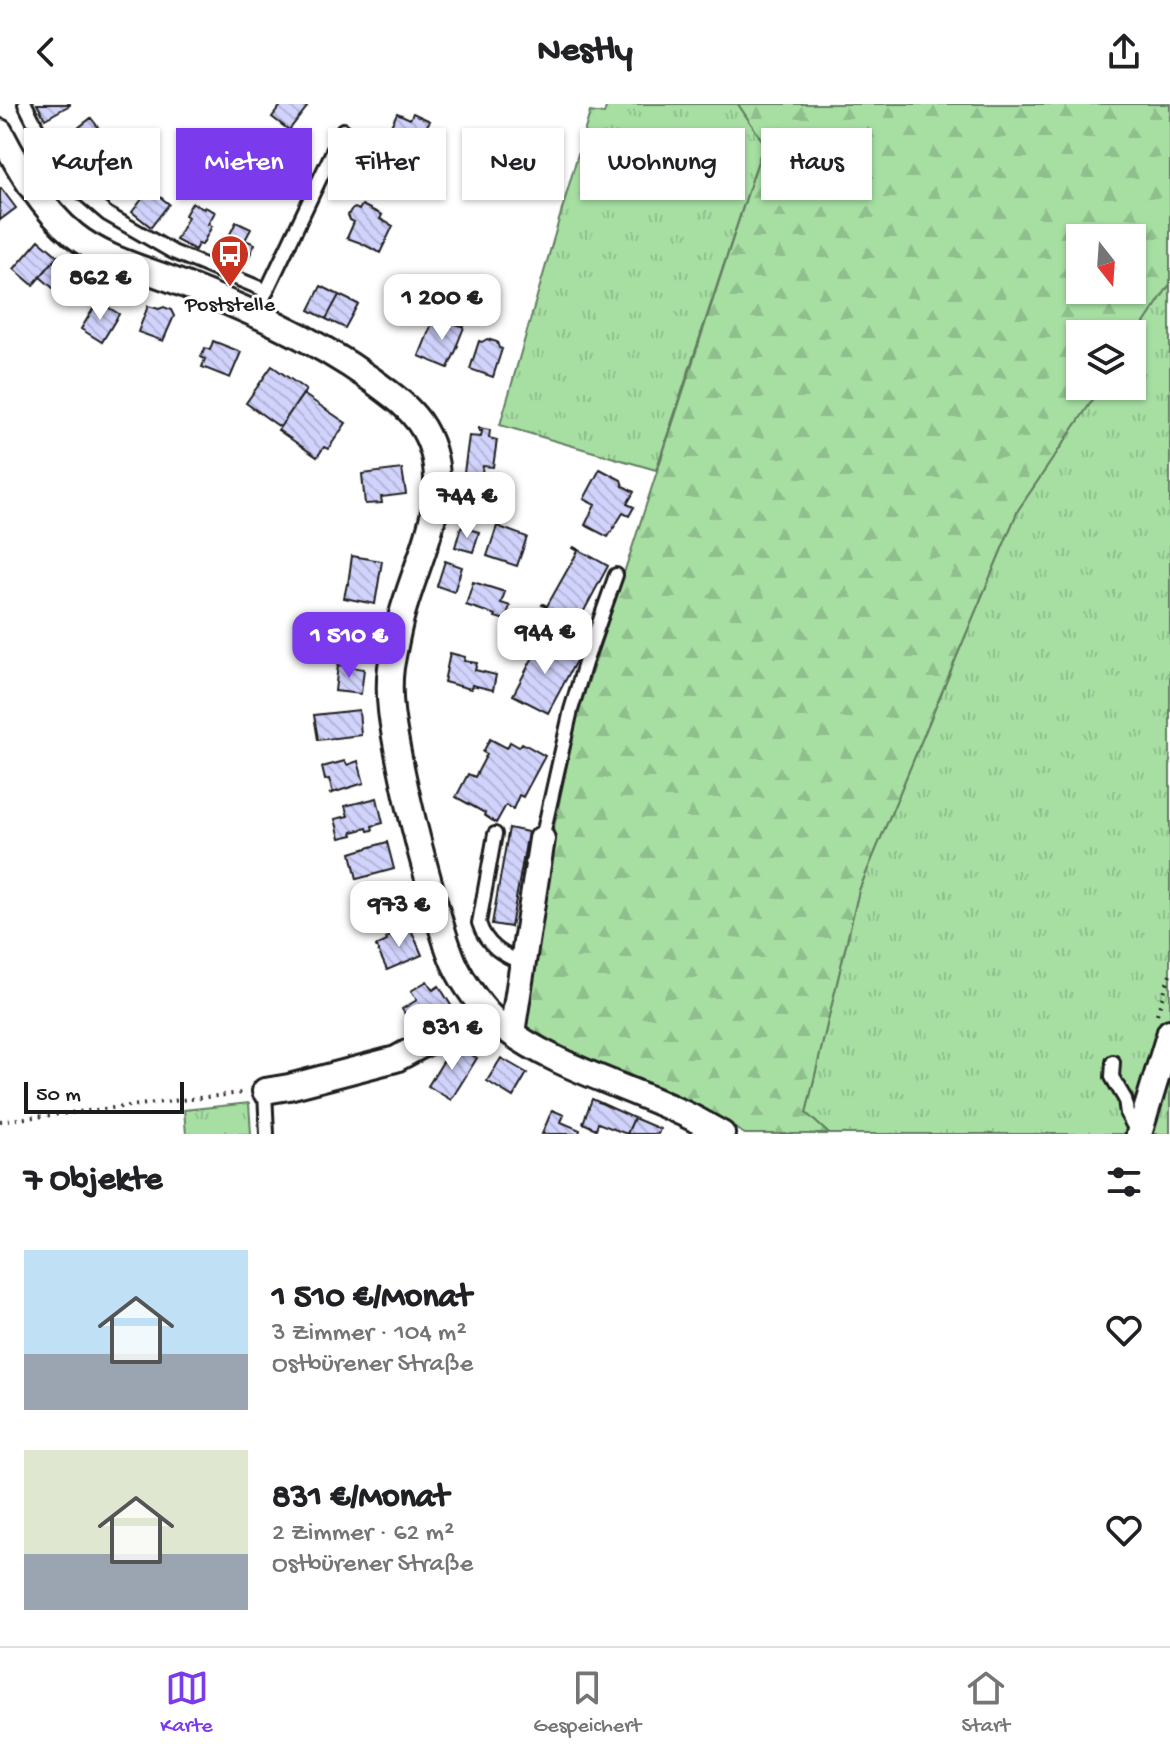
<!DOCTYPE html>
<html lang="de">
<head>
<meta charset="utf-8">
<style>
  body { margin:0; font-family:"Gochi Hand",sans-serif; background:#f2f2f2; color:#202124; height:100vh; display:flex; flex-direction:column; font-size:30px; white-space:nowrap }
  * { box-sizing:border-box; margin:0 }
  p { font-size:26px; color:#757577 }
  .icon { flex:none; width:44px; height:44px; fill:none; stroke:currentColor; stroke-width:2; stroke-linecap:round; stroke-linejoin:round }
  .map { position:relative; height:1030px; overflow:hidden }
  .drawer { display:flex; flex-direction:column; background:#fff; flex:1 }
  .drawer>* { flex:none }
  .banner { position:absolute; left:24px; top:24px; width:1122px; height:72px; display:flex; gap:16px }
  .needle { width:52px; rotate:163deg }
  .buttons { position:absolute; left:1066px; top:120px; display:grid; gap:16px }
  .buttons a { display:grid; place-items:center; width:80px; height:80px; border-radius:0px; background:#fff; box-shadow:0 2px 6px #0004; font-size:40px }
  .scale { position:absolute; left:24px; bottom:20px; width:160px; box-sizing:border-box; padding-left:8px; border:4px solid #1c1c1c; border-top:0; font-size:22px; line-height:28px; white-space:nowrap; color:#1c1c1c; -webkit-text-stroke:6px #fff; paint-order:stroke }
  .price { position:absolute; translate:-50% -68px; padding:0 18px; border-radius:16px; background:#fff; color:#222; font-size:26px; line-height:52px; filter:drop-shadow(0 2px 4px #0008) }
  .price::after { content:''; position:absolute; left:50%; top:48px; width:24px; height:18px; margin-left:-12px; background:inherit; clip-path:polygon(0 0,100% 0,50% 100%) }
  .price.on { background:#7c3aed; color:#fff }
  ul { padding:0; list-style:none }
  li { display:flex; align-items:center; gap:24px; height:200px; padding:0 24px }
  li span { display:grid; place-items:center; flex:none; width:224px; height:160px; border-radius:0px; color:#555 }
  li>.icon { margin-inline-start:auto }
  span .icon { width:96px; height:96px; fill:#fffc; stroke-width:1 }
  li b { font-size:34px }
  h2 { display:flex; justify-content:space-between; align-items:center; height:96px; padding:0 24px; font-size:34px }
  .tag { padding:0 28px; border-radius:0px; background:#fff; box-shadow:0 2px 6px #0004; font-size:28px; line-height:72px }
  .tag.on { background:#7c3aed; color:#fff }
  header { display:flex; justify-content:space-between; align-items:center; height:104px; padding:0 24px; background:#fff; font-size:36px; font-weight:700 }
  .tabs { display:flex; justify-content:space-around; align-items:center; height:112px; border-top:2px solid #e0e0e0; background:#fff; font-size:22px; color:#757577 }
  .tabs a { display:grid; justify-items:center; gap:4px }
  .tabs .on { color:#7c3aed }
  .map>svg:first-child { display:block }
  .grass { fill:url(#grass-tufts); stroke:#627e60; stroke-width:2 }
  .forest { fill:url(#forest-firs); stroke:#627e60; stroke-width:2; fill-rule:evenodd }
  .building { fill:url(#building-back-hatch); stroke:#1c1c1c; stroke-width:2 }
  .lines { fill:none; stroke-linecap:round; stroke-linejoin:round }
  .lane-casing { stroke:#1c1c1c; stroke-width:18 }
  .street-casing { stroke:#1c1c1c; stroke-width:30 }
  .path { stroke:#1c1c1c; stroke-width:4; stroke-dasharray:2 6; stroke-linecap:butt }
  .lane { stroke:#fff; stroke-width:12 }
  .street { stroke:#fff; stroke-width:24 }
  .labels { text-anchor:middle; stroke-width:6; stroke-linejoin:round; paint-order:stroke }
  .poi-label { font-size:22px; fill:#1c1c1c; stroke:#fff }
</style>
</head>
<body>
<header><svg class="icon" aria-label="back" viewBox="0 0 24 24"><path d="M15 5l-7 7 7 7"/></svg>Nestly<svg class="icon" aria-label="share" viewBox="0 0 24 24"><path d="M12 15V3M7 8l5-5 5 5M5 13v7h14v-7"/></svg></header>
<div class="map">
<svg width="1170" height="1030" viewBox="0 0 1170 1030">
  <defs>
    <pattern id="grass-tufts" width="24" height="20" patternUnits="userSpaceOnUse" patternTransform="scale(2)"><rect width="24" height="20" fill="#a7dfa3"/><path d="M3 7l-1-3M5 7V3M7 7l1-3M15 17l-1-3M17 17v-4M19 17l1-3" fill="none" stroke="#8fbf8c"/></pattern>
    <pattern id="forest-firs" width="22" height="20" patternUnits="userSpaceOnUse" patternTransform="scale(2)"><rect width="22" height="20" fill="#a7dfa3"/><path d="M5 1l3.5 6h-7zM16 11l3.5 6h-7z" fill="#8fbf8c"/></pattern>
    <pattern id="building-back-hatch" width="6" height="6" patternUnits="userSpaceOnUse" patternTransform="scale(2)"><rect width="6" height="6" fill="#d1d3fc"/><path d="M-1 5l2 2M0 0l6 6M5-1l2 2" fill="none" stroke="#b3b5d7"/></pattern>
  </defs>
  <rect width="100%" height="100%" fill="#fff"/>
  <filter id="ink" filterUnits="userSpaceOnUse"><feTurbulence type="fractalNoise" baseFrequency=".0125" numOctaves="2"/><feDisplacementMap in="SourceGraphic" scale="16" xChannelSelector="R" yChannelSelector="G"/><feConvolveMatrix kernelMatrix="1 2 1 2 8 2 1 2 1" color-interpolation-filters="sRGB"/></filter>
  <g filter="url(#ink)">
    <path class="grass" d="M607,0H738L764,39L656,366L500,321L590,8L604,10Z
      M1170,180V1030H829L806,1009L859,786L1018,406L1102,282H1132V237Z
      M249,999L251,1030H186L184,1006Z"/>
    <path class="forest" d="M738,0H1170V180L1132,237V230H1080V282H1102L1018,406L859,786L806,1009L829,1030H745L687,997L523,929L548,752L577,613L764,39ZM1080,134H1132V186H1080Z"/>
    <path class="building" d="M37,0H70V1L45,15Z
      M282,0H302L307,3L289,26L272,13Z
      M397,9L410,15L413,9L430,17L426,23L437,28L423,57L384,37Z
      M91,14L105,32L75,57L60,38Z
      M257,36L278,49L274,56L272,54L261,72L242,61Z
      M113,56L130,73L109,93L92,76Z
      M1,84L16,104L0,116V85Z
      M150,85L169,100L151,123L132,108Z
      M192,99L204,105L205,103L215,108L208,120L212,122L202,141L198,140L195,146L176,136L188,113L185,111Z
      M362,101L382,111L380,115L393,122L380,149L361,139L347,134L354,118L350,116L348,111L351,106L355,104L359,106Z
      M236,118L251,125L245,136L255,140L243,166L222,157L234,132L230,130Z
      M39,136L58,152L33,181L14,165Z
      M58,152L84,174L76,184L79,187L75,191L72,188L66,195L40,173Z
      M321,182L339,191L326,215L309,206Z
      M339,191L358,200L345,224L326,215Z
      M98,197L119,210L102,238L81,225Z
      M148,202L159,205L164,203L171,206L174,212L163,237L138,228Z
      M435,212L464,223L457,241L458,242L448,264L419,252Z
      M487,235L497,238L499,244L502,245L493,273L470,265L479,237L482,238Z
      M213,237L241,248L230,274L202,263L205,255L201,253L205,244L210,246Z
      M272,262L306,286L280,323L246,299Z
      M303,290L346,319L328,345L324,343L317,353L278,326Z
      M479,324L490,326L489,334L497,336L493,363L483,362L480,379L463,376L469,332L481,333L482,327H479Z
      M402,365L406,390L381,393L382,399L365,400L362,370Z
      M600,365L621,376L623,382L634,388L627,400L634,403L629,412L623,409L608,433L585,421L595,401L584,395Z
      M497,422L527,433L517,462L487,452Z
      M461,423L479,428L473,448L455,443Z
      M574,443L608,462L577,520L542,501L543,500L547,502L578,447L573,444Z
      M352,452L382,457L375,500L344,494L347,480H348Z
      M445,457L462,463L454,488L437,482Z
      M473,478L505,488L501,499L510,502L505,516L495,513L496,511L466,501Z
      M543,534L578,553L548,609L513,591Z
      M450,549L465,553L464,557L477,559L475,566L496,571L493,586L472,581L471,585L444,578Z
      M338,561L364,565L361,590L335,587Z
      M359,606L361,631L318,636L314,611Z
      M490,635L507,644L510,638L519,643L522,639L545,652L523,693L519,691L513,705L506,701L496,719L484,711L485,709L456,693L468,670L475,673L487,650L483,648Z
      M345,657L347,661L358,657L364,679L329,690L333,688L329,675L325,676L322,663Z
      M377,694L383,719L372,722L373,726L368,727L367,724L352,728L353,731L340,734L335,715L348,712L345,702Z
      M509,724L528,728L511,823L492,820Z
      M387,738L394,765L357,775L351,749Z
      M398,782L405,804L387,810L388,811L375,814L367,791Z
      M410,823L422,851L387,866L376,842L387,837L386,834Z
      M427,877L433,886L439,882L452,903L416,927L402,905L417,896L411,887Z
      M454,940L477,954L451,996L428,982Z
      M501,954L527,969L513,993L487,977Z
      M592,995L634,1014L627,1030L598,1019L596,1025L583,1019Z
      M552,1006L564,1011L561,1018L580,1026L579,1030H542Z
      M634,1014L660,1025L658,1030H627Z"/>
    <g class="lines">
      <g class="lane-casing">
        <path id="lane" d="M25,0L43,36L78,85L107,110L173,148L267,187
          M256,209L343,26
          M495,730L479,819C486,842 503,851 524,860
          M542,735L571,606L585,559L616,471
          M1113,958L1112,973L1125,995L1127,1010L1138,1030
          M265,987L267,1030"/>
      </g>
      <g class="street-casing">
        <path id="street" d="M0,28C19,65 42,105 74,131C101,153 138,163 170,175C242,203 309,231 372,276C389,289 406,300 419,318C462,380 417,452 401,514C397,530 394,547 391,563C387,594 393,623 399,654C407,693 416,732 427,771C435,800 442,831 454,859C462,877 484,909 500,921C553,962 619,979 678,1007C693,1013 707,1022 722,1030
          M512,929L542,735
          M265,987L289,983L396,955L485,907
          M1139,1030L1170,928"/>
      </g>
      <path class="path" d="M1157,910L1170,870
        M0,1017L242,989"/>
      <use href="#lane" class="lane"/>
      <use href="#street" class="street"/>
    </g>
  </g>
  <defs>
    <g id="bus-pin" transform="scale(2)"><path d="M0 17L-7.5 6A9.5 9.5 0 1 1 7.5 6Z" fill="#c8321e" stroke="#fff"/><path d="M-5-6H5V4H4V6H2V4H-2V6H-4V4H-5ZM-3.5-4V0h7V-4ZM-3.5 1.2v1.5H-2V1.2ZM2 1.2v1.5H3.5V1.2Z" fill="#fff"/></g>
  </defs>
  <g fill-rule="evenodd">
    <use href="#bus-pin" x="230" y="150"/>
  </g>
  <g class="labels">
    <g class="poi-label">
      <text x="230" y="206">Poststelle</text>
    </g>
  </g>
</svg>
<div class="buttons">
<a><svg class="needle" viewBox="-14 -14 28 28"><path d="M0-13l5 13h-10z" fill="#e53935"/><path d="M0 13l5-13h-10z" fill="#757577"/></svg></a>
<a><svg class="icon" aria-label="layers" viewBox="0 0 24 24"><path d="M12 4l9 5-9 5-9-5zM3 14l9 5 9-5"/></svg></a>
</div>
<div class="scale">50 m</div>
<b class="price" style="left:100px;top:218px">862 €</b>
<b class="price" style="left:442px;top:238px">1 200 €</b>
<b class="price" style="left:467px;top:436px">744 €</b>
<b class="price" style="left:545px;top:572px">944 €</b>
<b class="price on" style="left:349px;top:576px">1 510 €</b>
<b class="price" style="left:399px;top:845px">973 €</b>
<b class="price" style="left:452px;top:968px">831 €</b>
<div class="banner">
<a class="tag">Kaufen</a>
<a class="tag on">Mieten</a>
<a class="tag">Filter</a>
<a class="tag">Neu</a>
<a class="tag">Wohnung</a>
<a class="tag">Haus</a>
</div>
</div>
<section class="drawer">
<h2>7 Objekte<svg class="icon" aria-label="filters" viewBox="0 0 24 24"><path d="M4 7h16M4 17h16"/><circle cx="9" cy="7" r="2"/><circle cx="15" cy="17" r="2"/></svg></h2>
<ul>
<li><span style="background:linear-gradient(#bfe0f5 65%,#9aa5b1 0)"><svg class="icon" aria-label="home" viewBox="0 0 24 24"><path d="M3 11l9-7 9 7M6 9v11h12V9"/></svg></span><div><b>1 510 €/Monat</b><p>3 Zimmer · 104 m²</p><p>Ostbürener Straße</p></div><svg class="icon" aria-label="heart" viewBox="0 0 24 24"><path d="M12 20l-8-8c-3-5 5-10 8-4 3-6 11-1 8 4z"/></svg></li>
<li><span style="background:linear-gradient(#dfe7d0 65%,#9aa5b1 0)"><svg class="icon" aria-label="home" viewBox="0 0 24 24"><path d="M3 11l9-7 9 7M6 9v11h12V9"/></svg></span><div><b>831 €/Monat</b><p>2 Zimmer · 62 m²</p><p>Ostbürener Straße</p></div><svg class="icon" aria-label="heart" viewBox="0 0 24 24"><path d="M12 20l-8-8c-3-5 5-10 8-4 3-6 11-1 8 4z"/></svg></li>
</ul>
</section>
<nav class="tabs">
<a class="on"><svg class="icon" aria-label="map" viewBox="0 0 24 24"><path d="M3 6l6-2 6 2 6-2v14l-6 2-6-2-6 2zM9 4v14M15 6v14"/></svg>Karte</a>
<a><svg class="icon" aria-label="saved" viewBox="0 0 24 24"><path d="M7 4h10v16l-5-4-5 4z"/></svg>Gespeichert</a>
<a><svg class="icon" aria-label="home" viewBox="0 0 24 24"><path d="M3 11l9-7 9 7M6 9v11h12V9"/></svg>Start</a>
</nav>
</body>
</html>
